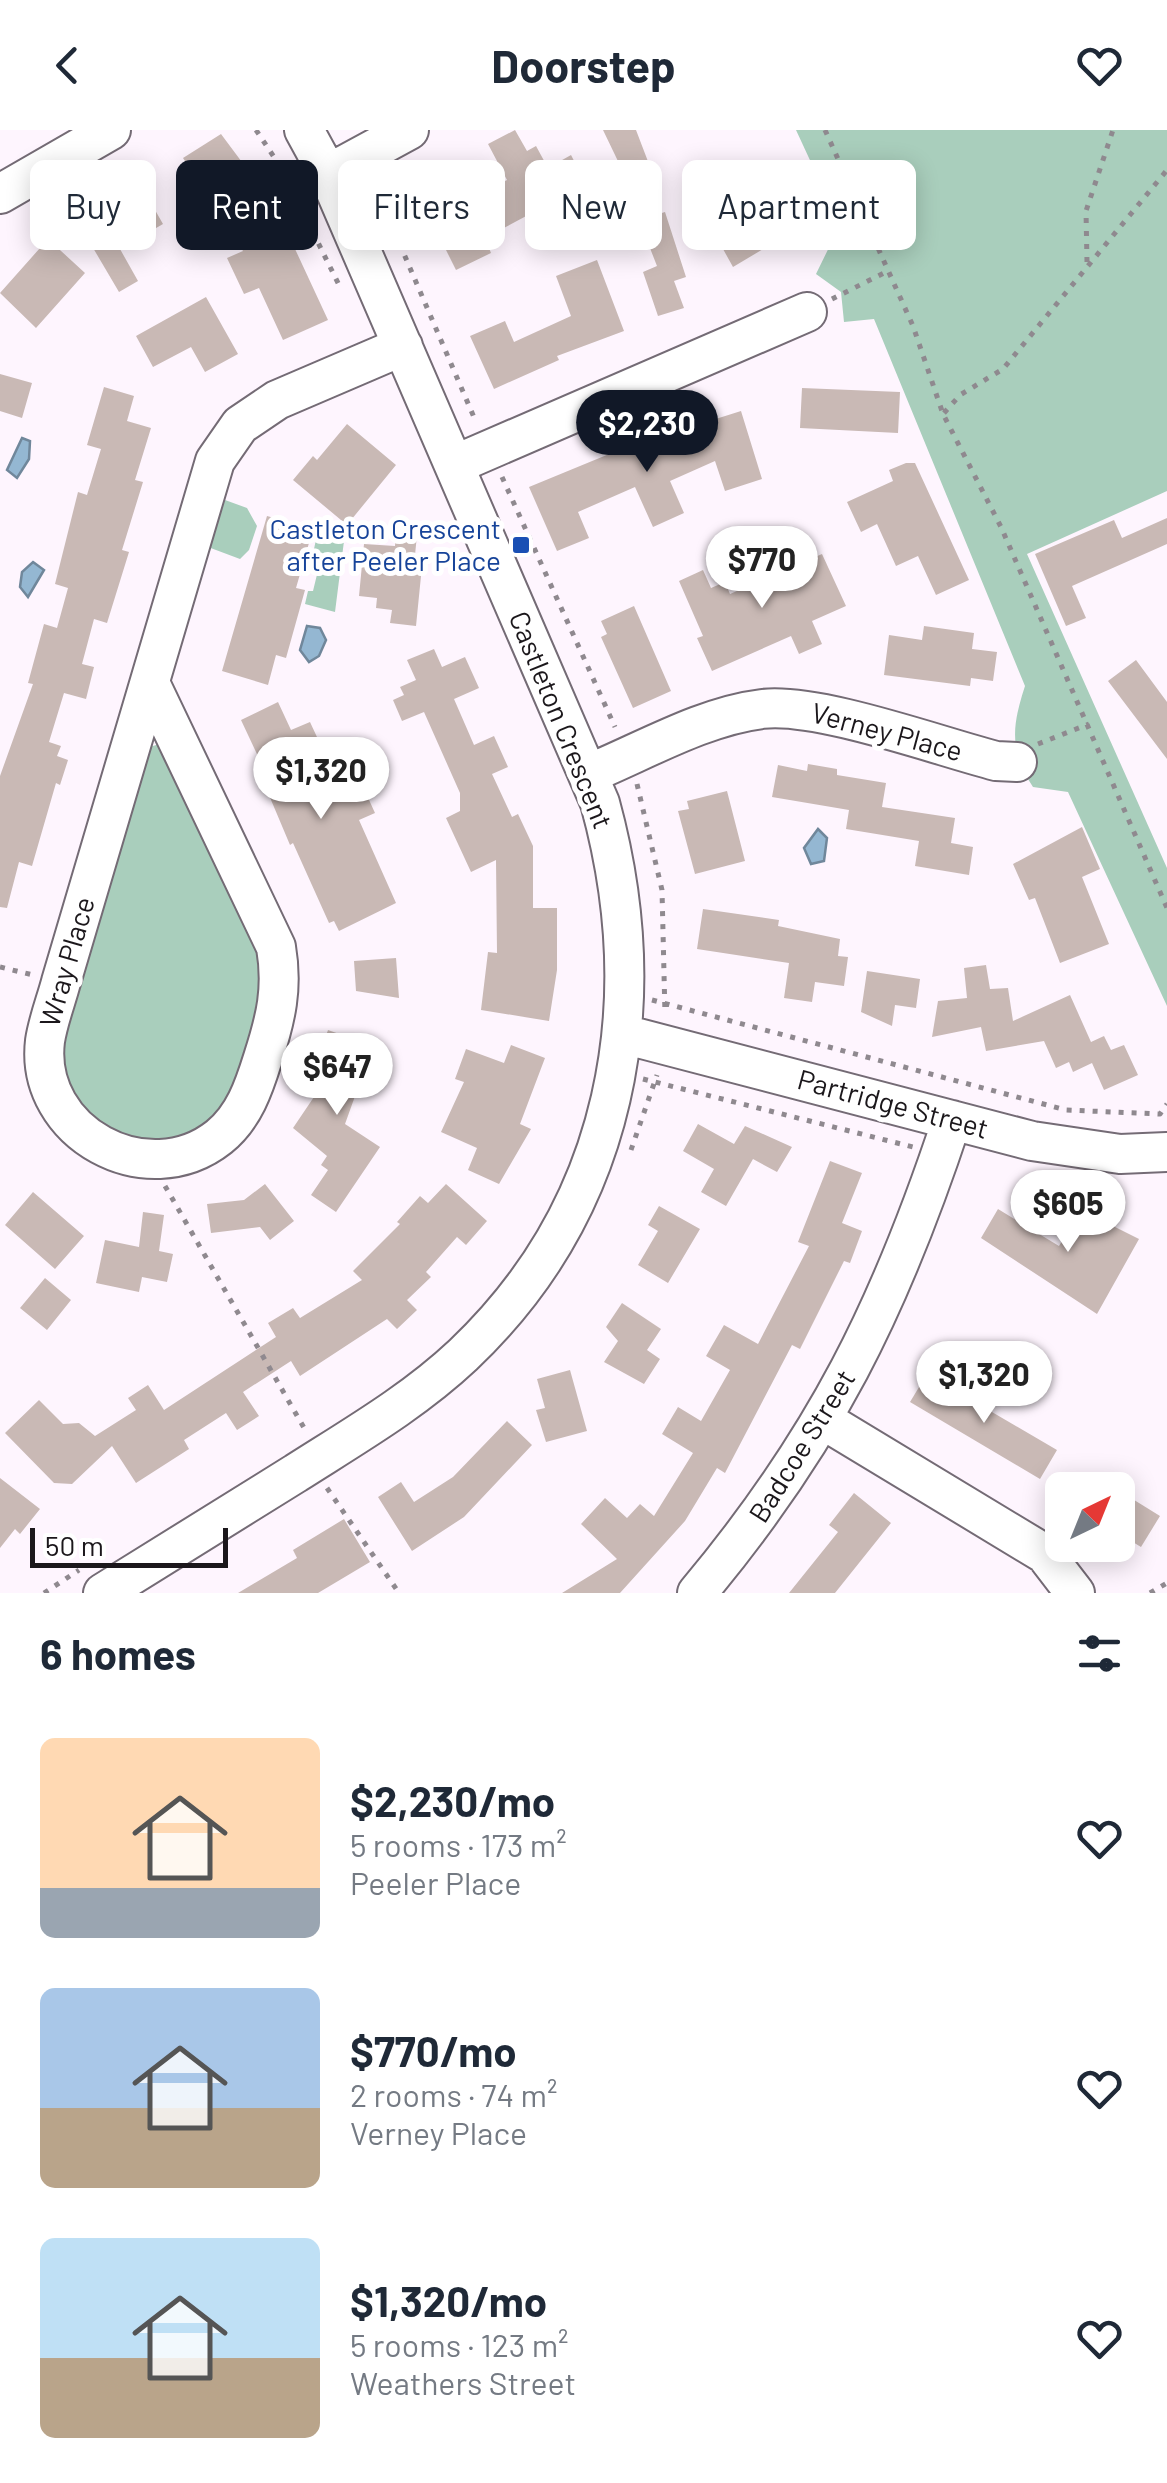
<!DOCTYPE html>
<html lang="en">
<head>
<meta charset="utf-8">
<style>
  body { margin:0; font-family:Barlow,sans-serif; background:#f2f2f3; color:#1f2937; height:100vh; display:flex; flex-direction:column; font-size:38px; white-space:nowrap }
  * { box-sizing:border-box; margin:0 }
  p { font-size:32px; color:#747a83 }
  .icon { flex:none; width:55px; height:55px; fill:none; stroke:currentColor; stroke-width:2; stroke-linecap:round; stroke-linejoin:round }
  .map { position:relative; height:1463px; overflow:hidden }
  .side { display:flex; flex-direction:column; background:#fff; flex:1 }
  .side>* { flex:none }
  .hud { position:absolute; left:30px; top:30px; width:1108px; height:90px; display:flex; gap:20px }
  .needle { width:65px; rotate:43deg }
  .tools { position:absolute; left:1045px; top:1342px; display:grid; gap:20px }
  .tools a { display:grid; place-items:center; width:90px; height:90px; border-radius:15px; background:#fff; box-shadow:0 5px 25px #0003; font-size:50px }
  .scale { position:absolute; left:30px; bottom:25px; width:198px; box-sizing:border-box; padding-left:10px; border:5px solid #1b171b; border-top:0; font-size:28px; line-height:35px; white-space:nowrap; color:#1b171b; -webkit-text-stroke:8px #fff; paint-order:stroke }
  .price { position:absolute; translate:-50% -85px; padding:0 22px; border-radius:35px; background:#fff; color:#222; font-size:32px; line-height:65px; filter:drop-shadow(0 2px 5px #0008) }
  .price::after { content:''; position:absolute; left:50%; top:60px; width:30px; height:22px; margin-left:-15px; background:inherit; clip-path:polygon(0 0,100% 0,50% 100%) }
  .price.selected { background:#111827; color:#fff }
  ul { padding:0; list-style:none }
  li { display:flex; align-items:center; gap:30px; height:250px; padding:0 40px }
  li span { display:grid; place-items:center; flex:none; width:280px; height:200px; border-radius:15px; color:#555 }
  li>.icon { margin-inline-start:auto }
  span .icon { width:120px; height:120px; fill:#fffc; stroke-width:1 }
  li b { font-size:42px }
  h2 { display:flex; justify-content:space-between; align-items:center; height:120px; padding:0 40px; font-size:42px }
  .tag { padding:0 35px; border-radius:15px; background:#fff; box-shadow:0 5px 25px #0003; font-size:35px; line-height:90px }
  .tag.selected { background:#111827; color:#fff }
  header { display:flex; justify-content:space-between; align-items:center; height:130px; padding:0 40px; background:#fff; font-size:45px; font-weight:700 }
  .map>svg:first-child { display:block }
  .green { fill:#a9cebc }
  .water { fill:#94b7d2; stroke:#70879b; stroke-width:2.5 }
  .building { fill:#c9b9b5 }
  .lines { fill:none; stroke-linecap:round; stroke-linejoin:round }
  .minor-casing { stroke:#746b75; stroke-width:42 }
  .path { stroke:#8f898f; stroke-width:5; stroke-dasharray:5 8; stroke-linecap:butt }
  .minor { stroke:#fff; stroke-width:38 }
  .transit-dot { fill:#1a4fb4; stroke:#fff; stroke-width:4 }
  .labels { text-anchor:middle; stroke-width:10; stroke-linejoin:round; paint-order:stroke }
  .transit-label { font-size:28px; fill:#164399; stroke:#fff; text-anchor:end }
  .street-label { font-size:28px; fill:#1b171b; stroke:#fff }
</style>
</head>
<body>
<header><svg class="icon" aria-label="back" viewBox="0 0 24 24"><path d="M15 5l-7 7 7 7"/></svg>Doorstep<svg class="icon" aria-label="heart" viewBox="0 0 24 24"><path d="M12 20l-8-8c-3-5 5-10 8-4 3-6 11-1 8 4z"/></svg></header>
<div class="map">
<svg width="1167" height="1463" viewBox="0 0 1167 1463">
  <rect width="100%" height="100%" fill="#fef5fe"/>
  <path class="green" d="M796,0H1167V361L1027,424L1167,738V876L1068,662L1033,657C1009,620 1012,596 1025,556L874,189L844,192L841,162L816,144L840,95Z
    M225,370L247,378L257,396L249,420L240,429L208,417Z
    M318,400L344,411L335,482L305,474L308,461H313L322,424L314,419Z
    M160,614L266,816L271,868L220,994L155,1020L81,986L55,917L149,617Z"/>
  <path class="water" d="M22,308L30,311L29,329L17,348L7,340Z
    M33,432L44,440L28,467L20,457L22,442Z
    M307,496L320,498L326,510L319,526L309,532L300,520Z
    M338,634L346,640L340,653L317,656L314,643Z
    M818,699L827,708L824,731L811,734L804,718Z"/>
  <path class="building" d="M515,0L527,21L536,16L548,38L571,25L586,54L485,108L491,123L456,140L419,66L452,50L463,72L507,50L488,14Z
    M603,0H636L652,42L628,52Z
    M221,4L276,78L328,190L283,210L259,158L244,164L227,128L243,121L183,28Z
    M726,44L745,82L767,71L785,106L733,137L723,119L728,116L698,58Z
    M139,52L163,94L120,119L138,151L119,162L76,89Z
    M665,82L686,147L674,151L684,178L658,186L643,142L657,136L639,90Z
    M48,109L85,143L36,198L0,163Z
    M597,130L624,201L557,226L559,230L494,259L470,206L505,191L514,212L571,186L556,146Z
    M206,167L238,224L205,242L191,217L153,237L136,206Z
    M0,244L32,253L22,288L0,281Z
    M104,257L134,266L127,291L151,298L135,350L143,352L122,420L129,422L107,493L94,489L82,534L94,537L86,569L64,563L49,612L61,616L57,626L68,630L60,655L56,653L32,736L19,732L7,778L0,777V646L33,554L28,553L44,494L57,498L68,458L55,454L78,362L87,365L101,319L87,315Z
    M802,258L900,262L898,303L800,298Z
    M741,281L762,349L725,361L715,331L670,351L684,383L653,397L635,357L578,382L589,408L557,421L529,357L682,294L684,299Z
    M347,294L396,335L347,395L293,350L313,326L317,330Z
    M906,333H915L969,450L936,465L918,426L896,436L877,394L861,402L847,372L893,351L889,340Z
    M267,386L313,399L296,458L305,460L286,528L276,525L268,555L222,541Z
    M1167,388V414L1072,456L1086,488L1066,496L1035,424L1114,390L1122,408Z
    M396,403L417,405L415,425L423,426L416,496L390,493L392,480L376,478L377,468L359,466L364,414L395,416Z
    M822,424L846,476L812,491L822,514L799,524L791,506L712,541L697,508L703,506L679,451L703,440L711,458L725,452L730,464Z
    M634,476L671,561L633,578L601,507L607,504L601,491Z
    M924,496L974,503L972,519L997,522L993,551L971,548L970,556L884,545L889,505L922,510Z
    M434,519L442,537L465,527L479,558L454,569L474,615L494,606L508,637L492,644L512,687L518,684L533,716V778H557V840L549,891L481,880L488,822L497,823L496,730L471,742L446,688L460,681V663L424,582L402,591L393,570L404,565L400,557L416,550L407,530Z
    M1136,530L1167,572V629L1108,551Z
    M278,572L291,600L310,592L323,620L297,632L314,669L360,650L375,683L359,690L396,773L339,801L334,791L329,793L293,713L290,715L266,658L272,656L241,590Z
    M808,634L837,639V645L886,653L882,677L955,688L951,713L973,717L969,745L915,736L919,711L846,699L849,680L772,667L778,635L807,641Z
    M727,661L745,731L695,744L678,681L689,679L687,671Z
    M1082,697L1100,739L1082,747L1109,814L1060,833L1035,768L1029,770L1013,734Z
    M703,779L779,790L778,796L840,809L838,826L848,827L844,856L815,852L812,872L784,868L789,833L697,819Z
    M396,828L399,868L356,861L354,831Z
    M986,835L990,859L1008,858L1013,891L1070,865L1091,912L1104,906L1111,920L1124,915L1138,945L1104,960L1092,933L1073,942L1069,932L1056,938L1044,911L986,921L981,897L932,907L938,871L967,868L964,838Z
    M867,841L920,849L916,878L895,875L892,896L861,882Z
    M328,900L373,916L345,994L380,1017L336,1082L311,1065L328,1040L321,1035L327,1026L293,998L318,961L308,958Z
    M511,915L545,928L520,994L531,999L499,1054L468,1040L477,1018L441,1002L464,952L455,949L466,919L504,933Z
    M698,994L734,1014L745,996L792,1017L777,1042L753,1029L726,1076L701,1062L714,1039L683,1021Z
    M830,1031L862,1043L842,1093L862,1101L850,1133L844,1131L800,1219L792,1215L725,1343L717,1338L685,1391L620,1463H562L617,1429L581,1394L605,1368L627,1388L640,1374L654,1386L693,1323L662,1304L678,1277L701,1291L730,1240L706,1226L724,1195L758,1214L809,1116L798,1112Z
    M265,1054L294,1091L270,1110L260,1097L211,1103L207,1074L244,1070Z
    M446,1054L487,1091L466,1115L457,1107L426,1142L431,1147L407,1170L417,1180L397,1199L387,1189L300,1246L291,1231L243,1262L259,1286L237,1300L226,1283L184,1310L189,1319L136,1353L112,1316L72,1354L54,1353L5,1303L39,1270L63,1294L79,1293L95,1306L136,1280L128,1268L148,1255L164,1280L276,1207L268,1193L293,1178L300,1188L362,1150L353,1141L400,1094L397,1092L420,1066L428,1073Z
    M33,1062L84,1106L55,1139L5,1095Z
    M659,1076L700,1099L668,1153L638,1135L658,1101L648,1095Z
    M998,1079L1059,1116L1081,1080L1139,1109L1097,1184L981,1108Z
    M143,1082L164,1085L159,1121L173,1124L167,1152L142,1147L139,1162L96,1153L105,1110L139,1117Z
    M45,1148L71,1170L47,1200L20,1178Z
    M622,1173L661,1199L647,1220L660,1229L644,1254L604,1232L618,1211L606,1197Z
    M570,1240L587,1301L546,1312L536,1280L545,1278L537,1249Z
    M927,1244L1057,1320L1040,1349L910,1272Z
    M507,1291L532,1315L464,1387L412,1421L378,1367L401,1352L414,1372L453,1347Z
    M0,1348L40,1379L20,1404L15,1399L0,1418Z
    M1118,1360L1160,1386L1141,1417L1118,1403Z
    M854,1363L891,1393L835,1463H789L838,1402L829,1395Z
    M344,1389L370,1432L318,1463H238L297,1428L293,1420Z"/>
  <g class="lines">
    <g class="minor-casing">
      <path id="minor" d="M328,44L409,0
        M0,64L111,0
        M454,335L807,182
        M150,553L276,817C283,858 276,888 263,928C254,957 244,987 219,1007C147,1064 34,1003 45,911C48,891 56,871 61,852L215,331L240,295L277,270L403,216
        M588,644C642,622 703,586 762,579C817,572 938,616 996,631L1017,632
        M623,904L1032,1011L1120,1024L1167,1022
        M825,1291L1045,1424L1075,1463
        M103,1463C168,1423 232,1383 296,1343C354,1306 413,1272 463,1225C619,1077 655,874 600,673L328,44L304,0
        M697,1463C825,1310 890,1178 952,990"/>
    </g>
    <path class="path" d="M256,0L280,36L340,157
      M825,0L913,196L943,284L1001,397L1167,778
      M374,54L476,292
      M1087,132L1086,81L1113,0
      M832,169L888,141
      M944,283L960,265L1003,239L1167,40
      M502,347L615,597
      M1038,614L1089,594
      M637,654L662,760L665,885
      M0,837L33,845
      M652,870L1066,980L1160,984L1167,974
      M643,949L913,1017
      M631,1020L657,945
      M165,1056L307,1303
      M327,1358L399,1463
      M44,1463L79,1440
      M1150,1463L1167,1453"/>
    <use href="#minor" class="minor"/>
  </g>
  <rect class="transit-dot" x="511" y="405" width="20" height="20" rx="5"/>
  <g class="labels">
    <g class="transit-label">
      <text x="501" y="409">Castleton Crescent<tspan x="501" dy="32">after Peeler Place</tspan></text>
    </g>
    <g class="street-label">
      <text transform="translate(561 590) rotate(68)" y="10">Castleton Crescent</text>
      <text transform="translate(887 602) rotate(15)" y="10">Verney Place</text>
      <text transform="translate(67 832) rotate(-74)" y="10">Wray Place</text>
      <text transform="translate(893 974) rotate(15)" y="10">Partridge Street</text>
      <text transform="translate(802 1316) rotate(-58)" y="10">Badcoe Street</text>
    </g>
  </g>
</svg>
<div class="tools">
<a><svg class="needle" viewBox="-14 -14 28 28"><path d="M0-13l5 13h-10z" fill="#e53935"/><path d="M0 13l5-13h-10z" fill="#747a83"/></svg></a>
</div>
<div class="scale">50 m</div>
<b class="price selected" style="left:647px;top:345px">$2,230</b>
<b class="price" style="left:762px;top:481px">$770</b>
<b class="price" style="left:321px;top:692px">$1,320</b>
<b class="price" style="left:337px;top:988px">$647</b>
<b class="price" style="left:1068px;top:1125px">$605</b>
<b class="price" style="left:984px;top:1296px">$1,320</b>
<div class="hud">
<a class="tag">Buy</a>
<a class="tag selected">Rent</a>
<a class="tag">Filters</a>
<a class="tag">New</a>
<a class="tag">Apartment</a>
</div>
</div>
<section class="side">
<h2>6 homes<svg class="icon" aria-label="filters" viewBox="0 0 24 24"><path d="M4 7h16M4 17h16"/><circle cx="9" cy="7" r="2"/><circle cx="15" cy="17" r="2"/></svg></h2>
<ul>
<li><span style="background:linear-gradient(#ffd9b3 75%,#9aa5b1 0)"><svg class="icon" aria-label="home" viewBox="0 0 24 24"><path d="M3 11l9-7 9 7M6 9v11h12V9"/></svg></span><div><b>$2,230/mo</b><p>5 rooms · 173 m²</p><p>Peeler Place</p></div><svg class="icon" aria-label="heart" viewBox="0 0 24 24"><path d="M12 20l-8-8c-3-5 5-10 8-4 3-6 11-1 8 4z"/></svg></li>
<li><span style="background:linear-gradient(#a9c7e8 60%,#b9a48a 0)"><svg class="icon" aria-label="home" viewBox="0 0 24 24"><path d="M3 11l9-7 9 7M6 9v11h12V9"/></svg></span><div><b>$770/mo</b><p>2 rooms · 74 m²</p><p>Verney Place</p></div><svg class="icon" aria-label="heart" viewBox="0 0 24 24"><path d="M12 20l-8-8c-3-5 5-10 8-4 3-6 11-1 8 4z"/></svg></li>
<li><span style="background:linear-gradient(#bfe0f5 60%,#b9a48a 0)"><svg class="icon" aria-label="home" viewBox="0 0 24 24"><path d="M3 11l9-7 9 7M6 9v11h12V9"/></svg></span><div><b>$1,320/mo</b><p>5 rooms · 123 m²</p><p>Weathers Street</p></div><svg class="icon" aria-label="heart" viewBox="0 0 24 24"><path d="M12 20l-8-8c-3-5 5-10 8-4 3-6 11-1 8 4z"/></svg></li>
</ul>
</section>
</body>
</html>
